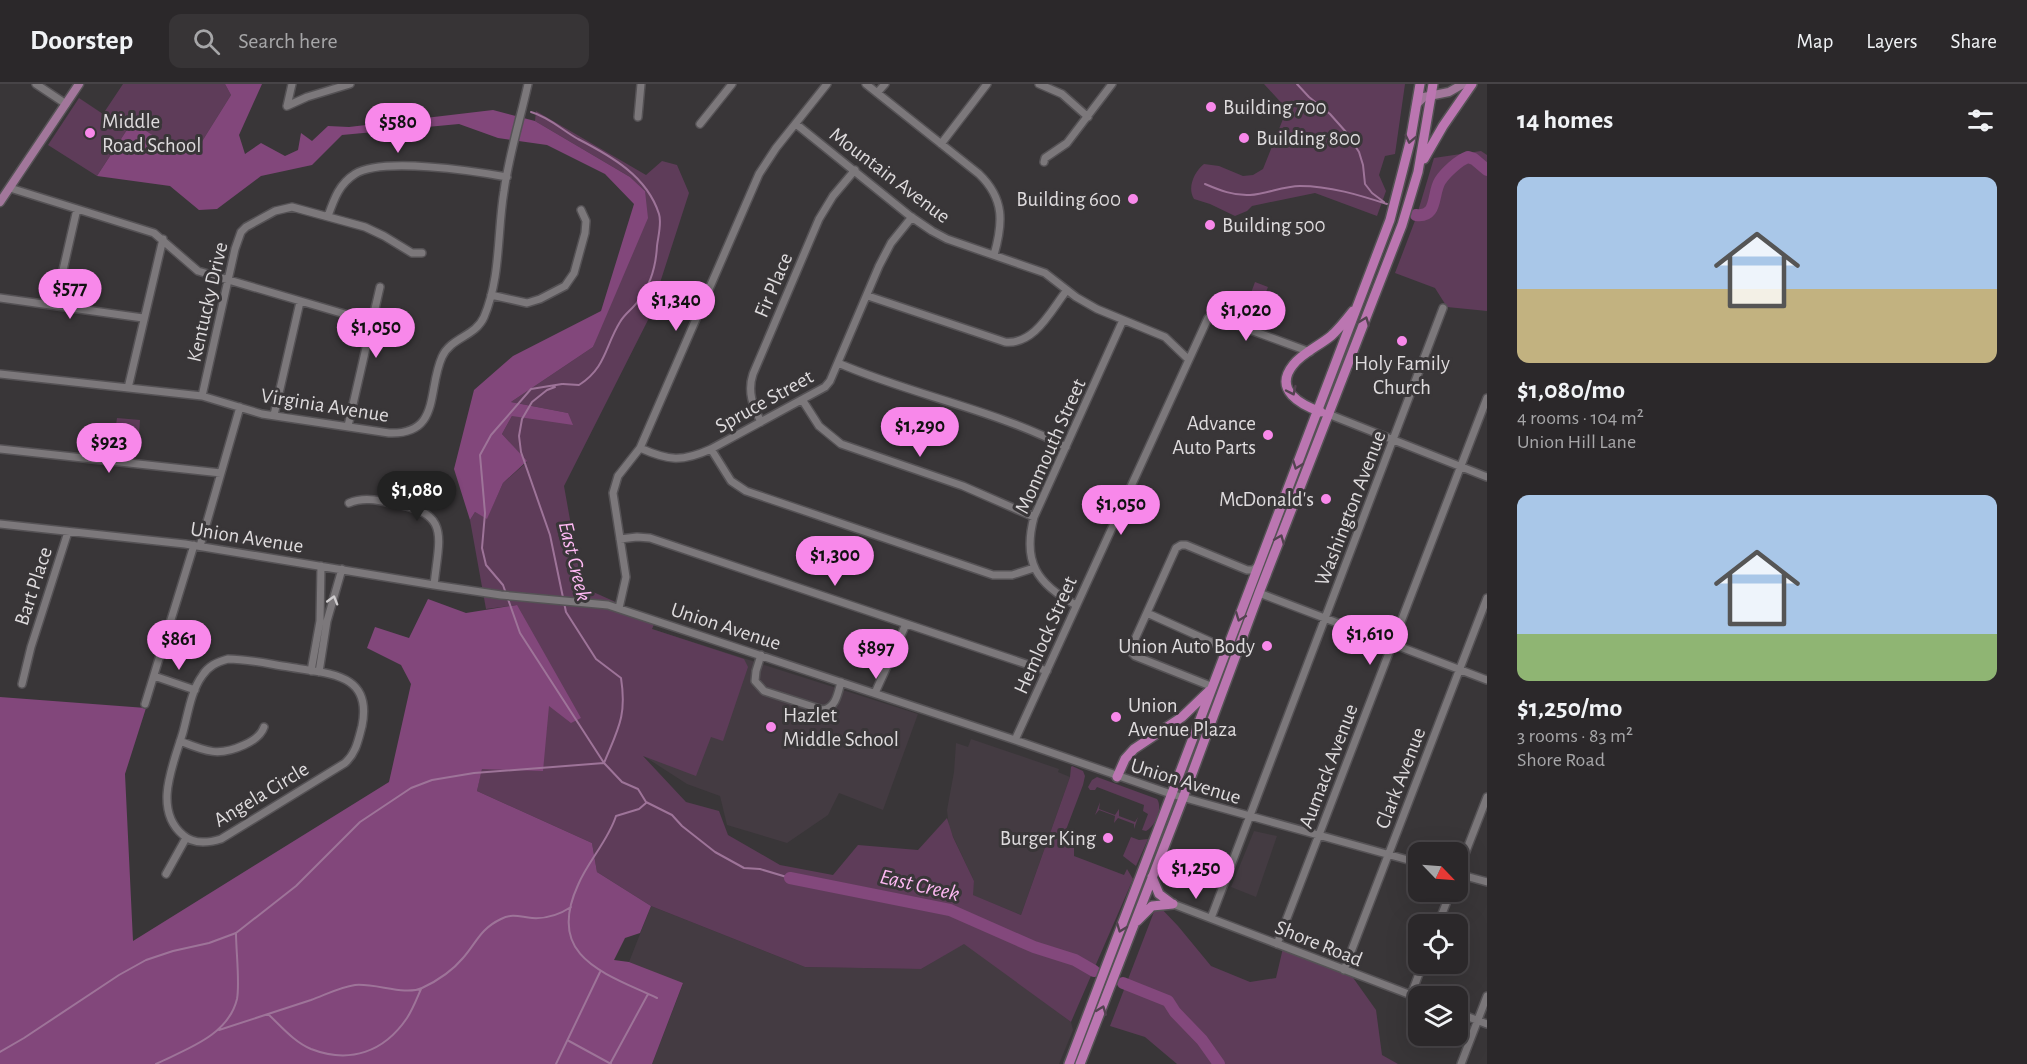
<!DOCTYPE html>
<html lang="en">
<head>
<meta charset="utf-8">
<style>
  body { margin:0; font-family:"Alegreya Sans",sans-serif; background:#373436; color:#f1f3f6; height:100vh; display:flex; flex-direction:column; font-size:22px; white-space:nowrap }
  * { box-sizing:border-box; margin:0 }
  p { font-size:20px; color:#a6a6a8 }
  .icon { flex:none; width:33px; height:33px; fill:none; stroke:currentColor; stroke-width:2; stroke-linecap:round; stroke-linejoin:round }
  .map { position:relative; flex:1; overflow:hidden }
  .panel { display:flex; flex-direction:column; background:#2b282a; width:540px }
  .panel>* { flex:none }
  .needle { width:39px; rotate:115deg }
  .fabs { position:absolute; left:1408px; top:758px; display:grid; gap:12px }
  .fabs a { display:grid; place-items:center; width:60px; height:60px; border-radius:12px; background:#2b282a; box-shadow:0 6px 24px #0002,0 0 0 2px #474447; font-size:30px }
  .price { position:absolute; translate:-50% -51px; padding:0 14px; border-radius:21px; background:#f888ea; color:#111; font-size:20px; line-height:39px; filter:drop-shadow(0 2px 3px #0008) }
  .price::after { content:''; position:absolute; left:50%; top:36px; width:18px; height:14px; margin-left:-9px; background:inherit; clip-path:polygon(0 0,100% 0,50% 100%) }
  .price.current { background:#222; color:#fff }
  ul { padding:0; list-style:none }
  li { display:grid; align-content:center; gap:12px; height:318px; padding:0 30px }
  li span { display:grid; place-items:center; height:186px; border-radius:12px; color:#555 }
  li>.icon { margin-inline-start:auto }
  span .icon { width:108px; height:108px; fill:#fffc; stroke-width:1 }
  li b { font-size:26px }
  h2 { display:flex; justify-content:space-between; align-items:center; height:72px; padding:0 30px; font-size:26px }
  header { display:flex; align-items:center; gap:36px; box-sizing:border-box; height:84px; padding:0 30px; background:#2b282a; border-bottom:2px solid #474447 }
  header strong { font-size:28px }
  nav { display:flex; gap:33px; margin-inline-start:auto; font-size:21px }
  .search { width:420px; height:54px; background:#373436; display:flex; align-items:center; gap:15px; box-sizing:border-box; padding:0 21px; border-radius:12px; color:#a6a6a8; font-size:22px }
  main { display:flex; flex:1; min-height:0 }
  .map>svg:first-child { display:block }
  .built { fill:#443b42 }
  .green { fill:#5e3c59 }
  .forest { fill:#82477b }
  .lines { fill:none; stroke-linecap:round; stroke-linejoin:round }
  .stream { stroke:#9e7499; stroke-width:2 }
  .river { stroke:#83487c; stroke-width:12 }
  .minor-casing { stroke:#555255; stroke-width:10 }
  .major-casing { stroke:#555255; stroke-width:11 }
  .highway-casing { stroke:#555255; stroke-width:12 }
  .minor { stroke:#7c787b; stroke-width:7 }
  .major { stroke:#a2779b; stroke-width:8 }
  .highway { stroke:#bb76b1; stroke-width:9 }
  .oneway { stroke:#534350 }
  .oneway2 { stroke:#cfccce }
  .poi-dot { fill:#f888ea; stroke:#393638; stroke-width:2 }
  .labels { text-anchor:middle; stroke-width:6; stroke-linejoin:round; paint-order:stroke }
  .poi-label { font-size:21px; fill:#dedbdd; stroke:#393638; text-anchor:start }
  .street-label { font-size:21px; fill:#dedbdd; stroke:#393638 }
  .water-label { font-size:22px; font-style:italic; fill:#feb9f3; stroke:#393638 }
</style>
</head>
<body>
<header>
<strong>Doorstep</strong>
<div class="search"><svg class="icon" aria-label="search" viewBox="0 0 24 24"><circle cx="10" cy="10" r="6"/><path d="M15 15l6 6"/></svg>Search here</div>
<nav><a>Map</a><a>Layers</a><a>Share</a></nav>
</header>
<main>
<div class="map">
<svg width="1487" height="980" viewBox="0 0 1487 980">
  <rect width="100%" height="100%" fill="#393638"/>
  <path class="built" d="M652,545L918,630L883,726L839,709L828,731L787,759L727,741L720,712L687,700L642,671Z
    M971,655L1059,685L1058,688L1070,693L1021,831L972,811L974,797L949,744L947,726L954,688L956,659L968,663Z
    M1254,747L1277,752L1256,813L1231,803Z
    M651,822L805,883L921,885L964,859L1071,938L1073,946L1059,980H652L683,900L629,878Z"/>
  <path class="green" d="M123,0H225L231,11L196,67H178L132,38L97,92L48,61L79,14L103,30Z
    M1264,0H1405L1395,70L1385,72L1379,91L1386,107L1377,132L1315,109L1252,122L1247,127L1235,132L1210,120L1194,115C1187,104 1194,88 1204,80L1219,82L1243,92L1253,91L1263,85L1287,25Z
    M536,27L646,91L662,77L677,81L689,109L648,236L564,402L582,503L656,536L652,545L744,575L748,583L723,657L711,653L696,692L643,672L686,718L719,727L728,751L780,781L833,791L858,761L918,766L947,734L953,753L974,797L973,811L1021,831L1070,693L1071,683L1072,682L1083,687L1085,692L1083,701L1061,759L1074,764V772L1124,791L1127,785L1133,795L1071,938L964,860L921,885L805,883L651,822L597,788L592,759L477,707L517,521L486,525L470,436L475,428L487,434L503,399L527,378L502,350L512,332L568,329L511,318L593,263L645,107L630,93L535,37Z
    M1481,67L1487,71V227L1447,223L1435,204L1395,189L1416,134L1434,74Z
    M1255,198L1268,203L1259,225L1247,220Z
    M117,334L140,336L139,351L115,348Z
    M1097,693L1157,715C1163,724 1156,741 1146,747L1142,746L1148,730L1143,727L1144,721L1097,703L1095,706H1090L1088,703L1092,696Z
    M1100,718L1099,725L1115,731L1119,725V732L1135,738L1138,733L1134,745V740L1118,734L1114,739L1115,732L1099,726L1095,731Z
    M1131,753L1139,756L1148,755L1136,782L1123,772Z
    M1157,820L1178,842L1211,882L1250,898L1276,894L1283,864L1349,888L1376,926L1382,971L1398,980H1177L1145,953L1110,942Z"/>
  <path class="forest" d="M225,0H262L239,51L245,70L261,59L285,72L298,66L301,49L312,57L328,42L349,43L493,26L535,37L630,93L645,107L648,134L593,263L511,318L568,329L573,341L512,332L502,350L527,377L503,399L487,435L475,428L470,436L454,385L474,306L513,272L601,227L634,120L605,90L547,61L498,54L459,40L342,51L312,81L261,92L217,125L199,126L170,102L97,92L132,38L178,67H196L231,11Z
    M428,515L466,529L517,521L581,634L571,639L549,622L543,687L482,685L477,707L592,759L597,788L651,822L640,849L625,854L614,876L629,878L683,899L652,980H0V613L146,624L125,690L133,857L389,698L411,600L401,581L367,564L375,543L409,554Z"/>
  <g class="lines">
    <path class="stream" d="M1297,0L1309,13L1330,30L1346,48L1359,68L1363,81L1365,100L1372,109L1384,118
      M531,28C549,33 562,46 578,55C611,72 647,92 659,130C662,139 658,153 657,162C656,181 650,202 638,217C633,225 625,229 620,238C605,262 606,284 579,301L563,300
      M1205,100C1219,106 1234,112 1250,111C1267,110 1283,102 1300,102C1330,102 1359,111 1387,120
      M555,303L547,306L532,318L522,335L519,352L521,368L550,451L566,528L596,575L621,594C627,632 618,645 604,679L622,698L638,705L646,718L672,731L682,742L715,768L744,784L760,785L790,794
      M646,719L639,725L616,732C608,757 588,777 578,801C545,873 604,889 657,914
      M268,930C281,942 294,958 311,965C350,980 384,968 407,934C413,925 417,914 421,905
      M219,946C250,936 280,926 311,916C325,911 340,903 355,901C376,899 405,912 422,904C437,897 453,886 463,874C477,858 480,845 501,835C513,829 520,833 532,834C547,835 559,831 571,823
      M569,957L611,980
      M0,968L24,954L119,891L146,876L173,867L209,859L236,849L296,802L360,738L411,704L432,696L474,689L604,679L520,549L503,501L486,481L482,464L485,429L480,371L491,351L531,305L562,300
      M156,980C186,965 228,952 237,915C240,899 236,867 236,849
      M556,980L600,888
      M610,980L648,910"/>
    <path class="river" d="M1416,131C1438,134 1432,110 1440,97C1445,89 1459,76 1468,73L1474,75L1487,86
      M790,794L950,826L1034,863L1075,876L1094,887
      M1123,899L1168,917L1175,928L1202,956L1219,980"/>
    <g class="minor-casing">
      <path id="minor" d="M36,0L66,20
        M866,0L979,90C1005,115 1003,139 994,171
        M1039,0L1062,10L1088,33
        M877,9L885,0
        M287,22L307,13L350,0
        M287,22L292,0
        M638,33L641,0
        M700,40L732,0
        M796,40L910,132L932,147L947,155L1045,189L1076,213L1097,225L1165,253L1188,275
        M941,60L987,0
        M1044,78L1045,74L1067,59L1112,0
        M10,104L154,149L198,187L372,238
        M328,132C334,115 339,100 355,90C382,73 474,87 507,93
        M491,211L527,219L540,215L565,202L574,189L585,149L586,137L581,126
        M868,212L1005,258C1035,261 1051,226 1067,206
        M0,214L143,234
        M55,221L77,125
        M838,279C912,311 996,326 1066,363
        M0,290L202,312L262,330L389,349C441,351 427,306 442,273C451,253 475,253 484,233C501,193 497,149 504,107C509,71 520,36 528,0
        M128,304L163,155
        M202,312L235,165L241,148L246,143L275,127L292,123L365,143L384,152L412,169H422
        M803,317L819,342L841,360L963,402L1034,433
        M1328,330L1487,393
        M274,331L300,218
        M761,338C753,322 747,308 753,290L819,135L833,112L855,86
        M348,342L380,203
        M640,364C669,377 682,378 711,365L825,303L830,297L879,182L891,159L912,133
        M0,365L221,389
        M711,365L731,397L746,407L993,491H1012L1034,484
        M349,419C363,413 377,416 391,419C452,428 439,453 434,501
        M0,440L185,460L434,501L501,511L608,521L1015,656L1171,710L1419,779
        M620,455L637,453L650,454L1047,587
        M200,462L240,323
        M1259,509L1487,596
        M1076,521C1037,500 1022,478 1034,433L1123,236
        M619,524L626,493L613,409L618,392L640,364L759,90L776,64L827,0
        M1147,529L1227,565
        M761,571L756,587L755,597L764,607L823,626C836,624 838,609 841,598
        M228,575C248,575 269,580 289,583C327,590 373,588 362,642C358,657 356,669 345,679L221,755C208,759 194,761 183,751C152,725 174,679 183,648C188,630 191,607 202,592C208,582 217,578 228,575Z
        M311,587L320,537L321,482
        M319,588L327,537L342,485
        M154,592L195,606
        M22,600L31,563L68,448
        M1213,603L1135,572L1132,569L1131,564L1176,464L1181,461H1186L1247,486H1253L1258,482
        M875,609L906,540
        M145,620L194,461
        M1015,656L1208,234L1215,233L1310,268
        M180,657C205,667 218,673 244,661C253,657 261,652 264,643
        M1458,788L1487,713
        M166,790L186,754
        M1458,790L1487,798
        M1173,820L1419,914
        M1211,834L1443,224
        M1438,840L1451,807
        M1277,860L1487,314
        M1344,886L1487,514
        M1411,911L1423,879
        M1458,929L1487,940
        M1461,980L1487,912"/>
    </g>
    <g class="major-casing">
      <path id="major" d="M1417,20L1424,13L1449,8L1463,0
        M0,118L79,0"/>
    </g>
    <g class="highway-casing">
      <path id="highway" d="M1424,75L1443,42L1472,0
        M1321,328C1301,321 1273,306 1293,281C1302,269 1319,262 1331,252C1339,245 1346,236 1353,227
        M1117,693L1125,675L1134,665L1182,633L1209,607
        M1152,793L1159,810L1171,819
        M1137,837L1152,822L1173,820
        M1069,980L1390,136L1410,58L1420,0
        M1080,980L1183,714L1259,509L1402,141L1418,88L1433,0"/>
    </g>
    <use href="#minor" class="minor"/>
    <use href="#major" class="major"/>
    <use href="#highway" class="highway"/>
  </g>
  <defs><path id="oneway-chevron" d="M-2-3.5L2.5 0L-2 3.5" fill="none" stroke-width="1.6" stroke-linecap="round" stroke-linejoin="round" transform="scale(1.5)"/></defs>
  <g class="oneway">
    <use href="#oneway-chevron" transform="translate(1410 55) rotate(102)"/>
    <use href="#oneway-chevron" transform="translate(1365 237) rotate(-69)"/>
    <use href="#oneway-chevron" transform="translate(1292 307) rotate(65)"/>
    <use href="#oneway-chevron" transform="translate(1297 381) rotate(110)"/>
    <use href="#oneway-chevron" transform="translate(1280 455) rotate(-68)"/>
    <use href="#oneway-chevron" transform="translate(1240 533) rotate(111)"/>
    <use href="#oneway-chevron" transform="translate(1121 844) rotate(111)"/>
    <use href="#oneway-chevron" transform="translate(1102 926) rotate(-69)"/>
  </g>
  <use class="oneway2" href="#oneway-chevron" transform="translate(333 516) rotate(-74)"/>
  <g class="poi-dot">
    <circle cx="1211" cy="23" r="6"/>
    <circle cx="90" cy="49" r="6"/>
    <circle cx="1244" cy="54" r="6"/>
    <circle cx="1133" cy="115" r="6"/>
    <circle cx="1210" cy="141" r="6"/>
    <circle cx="1402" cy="257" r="6"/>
    <circle cx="1268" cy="351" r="6"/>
    <circle cx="1326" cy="415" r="6"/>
    <circle cx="1267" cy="562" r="6"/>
    <circle cx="1116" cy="633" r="6"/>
    <circle cx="771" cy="643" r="6"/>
    <circle cx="1108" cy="754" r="6"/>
  </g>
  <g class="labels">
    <g class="poi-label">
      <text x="1223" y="30">Building 700</text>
      <text x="102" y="44">Middle<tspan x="102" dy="24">Road School</tspan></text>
      <text x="1256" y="61">Building 800</text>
      <text x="1121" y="122" text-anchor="end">Building 600</text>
      <text x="1222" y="148">Building 500</text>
      <text x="1402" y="286" text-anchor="middle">Holy Family<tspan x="1402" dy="24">Church</tspan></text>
      <text x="1256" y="346" text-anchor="end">Advance<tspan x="1256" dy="24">Auto Parts</tspan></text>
      <text x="1314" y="422" text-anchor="end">McDonald's</text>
      <text x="1255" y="569" text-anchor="end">Union Auto Body</text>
      <text x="1128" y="628">Union<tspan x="1128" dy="24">Avenue Plaza</tspan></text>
      <text x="783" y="638">Hazlet<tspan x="783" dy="24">Middle School</tspan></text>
      <text x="1096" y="761" text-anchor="end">Burger King</text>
    </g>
    <g class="street-label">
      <text transform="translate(890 91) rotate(37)" y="7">Mountain Avenue</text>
      <text transform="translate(773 201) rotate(-67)" y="7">Fir Place</text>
      <text transform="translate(207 218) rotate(-77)" y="7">Kentucky Drive</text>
      <text transform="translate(764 317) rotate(-29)" y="7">Spruce Street</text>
      <text transform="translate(325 321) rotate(9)" y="7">Virginia Avenue</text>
      <text transform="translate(1050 362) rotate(-66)" y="7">Monmouth Street</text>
      <text transform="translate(1350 424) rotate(-69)" y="7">Washington Avenue</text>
      <text transform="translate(247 453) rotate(9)" y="7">Union Avenue</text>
      <text transform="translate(33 502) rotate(-72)" y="7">Bart Place</text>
      <text transform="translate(726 542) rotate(18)" y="7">Union Avenue</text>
      <text transform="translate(1045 551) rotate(-66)" y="7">Hemlock Street</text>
      <text transform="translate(1328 682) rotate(-69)" y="7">Aumack Avenue</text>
      <text transform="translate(1400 694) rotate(-69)" y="7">Clark Avenue</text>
      <text transform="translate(1186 697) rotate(17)" y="7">Union Avenue</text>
      <text transform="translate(261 710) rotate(-31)" y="7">Angela Circle</text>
      <text transform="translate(1319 859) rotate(22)" y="7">Shore Road</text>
    </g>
    <g class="water-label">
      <text transform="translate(576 477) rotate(76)" y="8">East Creek</text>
      <text transform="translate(920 800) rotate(13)" y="8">East Creek</text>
    </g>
  </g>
</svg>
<div class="fabs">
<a><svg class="needle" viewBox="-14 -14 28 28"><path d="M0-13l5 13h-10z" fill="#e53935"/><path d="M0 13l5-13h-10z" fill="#a6a6a8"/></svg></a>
<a><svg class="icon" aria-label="locate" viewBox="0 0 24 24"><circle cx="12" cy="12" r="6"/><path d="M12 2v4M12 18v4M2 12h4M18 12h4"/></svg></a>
<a><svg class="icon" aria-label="layers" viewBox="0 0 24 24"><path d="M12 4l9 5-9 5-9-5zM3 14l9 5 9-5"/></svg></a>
</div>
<b class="price" style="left:398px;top:70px">$580</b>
<b class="price" style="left:70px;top:236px">$577</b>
<b class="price" style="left:676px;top:248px">$1,340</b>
<b class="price" style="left:1246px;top:258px">$1,020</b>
<b class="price" style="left:376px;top:275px">$1,050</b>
<b class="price" style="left:920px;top:374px">$1,290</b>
<b class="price" style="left:109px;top:390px">$923</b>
<b class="price current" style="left:417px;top:438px">$1,080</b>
<b class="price" style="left:1121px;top:452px">$1,050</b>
<b class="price" style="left:835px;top:503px">$1,300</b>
<b class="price" style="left:1370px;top:582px">$1,610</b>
<b class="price" style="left:179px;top:587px">$861</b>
<b class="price" style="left:876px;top:596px">$897</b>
<b class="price" style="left:1196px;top:816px">$1,250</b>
</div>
<section class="panel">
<h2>14 homes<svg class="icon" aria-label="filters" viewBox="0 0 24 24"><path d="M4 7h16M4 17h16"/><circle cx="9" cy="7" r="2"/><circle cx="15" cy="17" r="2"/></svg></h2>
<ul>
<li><span style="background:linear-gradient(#a9c7e8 60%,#c2b280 0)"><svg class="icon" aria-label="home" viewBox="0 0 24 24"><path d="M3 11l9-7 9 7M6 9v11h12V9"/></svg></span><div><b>$1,080/mo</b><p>4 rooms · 104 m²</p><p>Union Hill Lane</p></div></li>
<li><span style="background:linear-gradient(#a9c7e8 75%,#8fb573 0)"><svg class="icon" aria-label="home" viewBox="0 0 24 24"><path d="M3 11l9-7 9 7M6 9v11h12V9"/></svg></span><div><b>$1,250/mo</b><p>3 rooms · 83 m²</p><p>Shore Road</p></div></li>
</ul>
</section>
</main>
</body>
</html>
